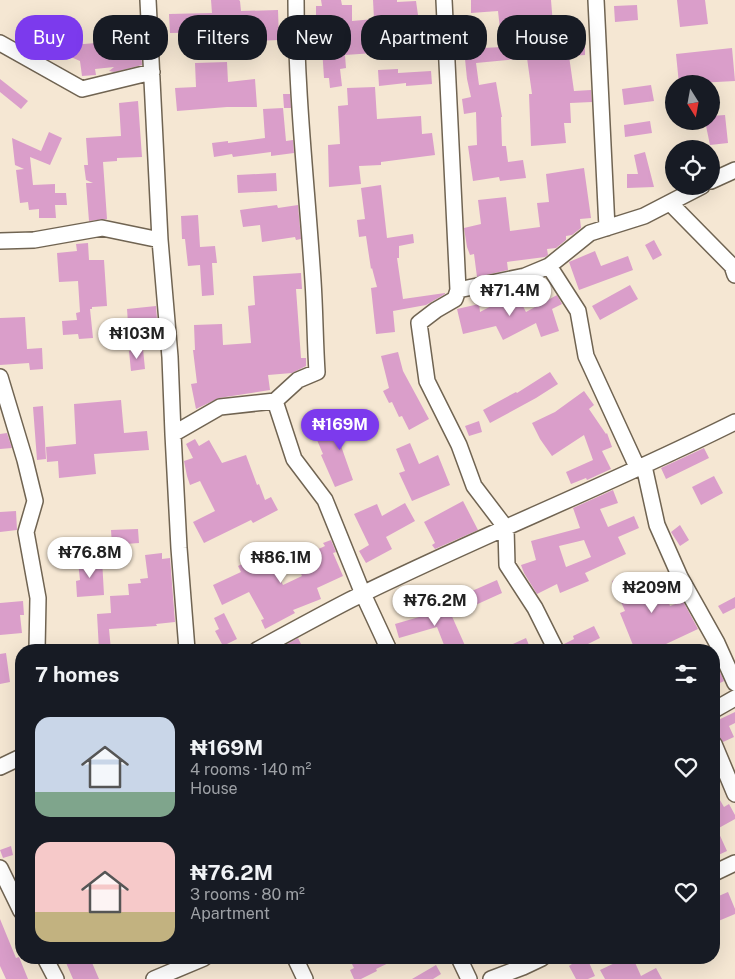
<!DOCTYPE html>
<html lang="en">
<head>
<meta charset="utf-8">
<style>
  body { margin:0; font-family:"Public Sans",sans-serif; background:#20242c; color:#f1f3f6; height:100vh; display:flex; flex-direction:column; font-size:19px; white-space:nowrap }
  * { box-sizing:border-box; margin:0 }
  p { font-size:16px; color:#9ea1a6 }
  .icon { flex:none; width:28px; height:28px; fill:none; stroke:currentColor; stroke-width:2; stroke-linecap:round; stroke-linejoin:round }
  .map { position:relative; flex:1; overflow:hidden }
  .details { position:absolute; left:15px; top:644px; width:705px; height:320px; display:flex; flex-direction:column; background:#171b24; border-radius:20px; box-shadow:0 5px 20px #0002 }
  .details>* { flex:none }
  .hud { position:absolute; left:15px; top:15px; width:705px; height:45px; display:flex; gap:10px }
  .needle { width:32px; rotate:169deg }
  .fabs { position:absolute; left:665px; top:75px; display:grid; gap:10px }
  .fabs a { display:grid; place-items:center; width:55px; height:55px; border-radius:50%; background:#171b24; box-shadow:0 5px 20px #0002; font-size:25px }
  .price { position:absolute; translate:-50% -42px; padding:0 11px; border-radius:18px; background:#fff; color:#222; font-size:16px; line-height:32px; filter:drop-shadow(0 1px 2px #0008) }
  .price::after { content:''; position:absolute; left:50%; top:30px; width:15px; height:11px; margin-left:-8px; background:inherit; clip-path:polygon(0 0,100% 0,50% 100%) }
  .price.selected { background:#7c3aed; color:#fff }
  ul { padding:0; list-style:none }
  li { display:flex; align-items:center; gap:15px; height:125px; padding:0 20px }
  li span { display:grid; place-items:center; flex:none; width:140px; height:100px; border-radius:15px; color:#555 }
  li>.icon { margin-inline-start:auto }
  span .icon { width:60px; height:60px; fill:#fffc; stroke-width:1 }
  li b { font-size:21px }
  h2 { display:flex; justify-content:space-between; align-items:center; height:60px; padding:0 20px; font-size:21px }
  .tag { padding:0 18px; border-radius:20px; background:#171b24; box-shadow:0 5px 20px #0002; font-size:18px; line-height:45px }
  .tag.selected { background:#7c3aed; color:#fff }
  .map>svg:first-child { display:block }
  .building { fill:#da9eca; fill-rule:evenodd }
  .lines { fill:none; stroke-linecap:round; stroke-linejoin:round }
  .minor-casing { stroke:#706452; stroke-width:18 }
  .minor { stroke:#fff; stroke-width:15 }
</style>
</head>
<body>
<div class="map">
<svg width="735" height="979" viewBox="0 0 735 979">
  <rect width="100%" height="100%" fill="#f5e7d3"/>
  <path class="building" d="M211,0H239L240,1L241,11L278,10L279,40L226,42V32L170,33L169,14L212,13Z
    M321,0H341L342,5H352V21L374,19L373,0H397V2L416,1L420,29L373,35L374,53L345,55L346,68L340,69L342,86L330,88L329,78H324L320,18H316V6H322Z
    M471,0H551L553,25L578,24L579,44L585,43V55L569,56L574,91L591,90L592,102L570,103L571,123H564L566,143L531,146L529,94H532L527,58L476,63L479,85L496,82L502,117H501L502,146H506L508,162L523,160L526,178L500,181L499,177L473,181L468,146L477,145L476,112L464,114L462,99L471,97L467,79L464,49L502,47L498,11L471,13Z
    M677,0H705L708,24L680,27Z
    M637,5L638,20L615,22L614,6Z
    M126,15L129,59L141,51L142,65L114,72L109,71L114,67L95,69L96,75L82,76L80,61L48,47L58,25L77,32L72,45L96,43V41L112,39L110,17Z
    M430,32L431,47L415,48L413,34Z
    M34,42L46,48L43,56L30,49Z
    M732,48L735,81L679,84L676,54Z
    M227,62L228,82L255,79L257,107H227L177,111L175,88L196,87L195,63Z
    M398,69V73L431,71L432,84L406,86V83L379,86L378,70Z
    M0,79L28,101L21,109L0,92Z
    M651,85L654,101L624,105L622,89Z
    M375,87L377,119L421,116L422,134L432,133L435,155L381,162V165L359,166L361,184L329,187L328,145L340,144L338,106L348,105L347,88Z
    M283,94H290L291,108H284Z
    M138,101L142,157L117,158V161L103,162L107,219L89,221L86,183H93L86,180L84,165H88L86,138L121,136L119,103Z
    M283,108L286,141L293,140L294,153L271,156V152L233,157L232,154L214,157L212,143L228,141V143L265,138L263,109Z
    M725,115L728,143L710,145L705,121H711V116Z
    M650,121L652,133L625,137L624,125Z
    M49,132L62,138L50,165L30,157L33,185L55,184V193H66L67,205H55L56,218H39V209L29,210L28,202L20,203L16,170L24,169L15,165L12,138L41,151Z
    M645,152L654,187L627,188V174H638L634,155Z
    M584,168L591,218L580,219L581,228L572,235L566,236V240L556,248L547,249L548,255L545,257L507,262L508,270L477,277L474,254L470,255L467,247L464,228L481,224L478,200L506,197L510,231L540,227L537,203L549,202L546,174Z
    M276,173L277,191L238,193L237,175Z
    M381,185L387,238L413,234L414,243L399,246V258H397L403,299L445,293V294L426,305L393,311L395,332L376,334L371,288L377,287L372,268L371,269L366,236L359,237L357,220L365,219L361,188Z
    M277,205L278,208L298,205L301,239L296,240L295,237L262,242L260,225L243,227L240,210Z
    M198,215L200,247L215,246L217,263H212L214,295L202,296L200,265L188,266L185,239H182L181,216Z
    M654,240L662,255L653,260L645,245Z
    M88,243L89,260H104L107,306L92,307V309H90L93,338L79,339L78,334L63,335L62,321L77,320L76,313L80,312L78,281L59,282L57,253L77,251L76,244Z
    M595,251L601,266L628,256L633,270L579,290L569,262Z
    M301,273L302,289H296L301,358H306V366L292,373L268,375L270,390L219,398L196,409L191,384L197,383L193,350H195L194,325L222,324L223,345L251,343L248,306L255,305L253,276Z
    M630,285L638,299L600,320L592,306Z
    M516,293L526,312L557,295L562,304L552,309L559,331L541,337L536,323L503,340L496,326L463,334L457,309L479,304L480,312Z
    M156,306L157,320L128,323L127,309Z
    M25,317L27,349L42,348L43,369L30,370L29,363L0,365V318Z
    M143,349L145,369L131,371L129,351Z
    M398,352L403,371L429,419L409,430L402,416L399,417L392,402L389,403L383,391L389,388L381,356Z
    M550,372L558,384L536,398L490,423L483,410L516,392L517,393Z
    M584,391L594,405L589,409L606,434L607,433L612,447L602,451L611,469L587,480L586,478L571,484L566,472L593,460L584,435L552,456L540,439L532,423L555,412Z
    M121,400L124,433L147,431L149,450L94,454L96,474L59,478L58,461L47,462L46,447L76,444L74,404Z
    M43,406L46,459L37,460L33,407Z
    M365,418L370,429L340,443L353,480L335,487L321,455L323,454L317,440Z
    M479,421L482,432L469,436L465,426Z
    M7,433L12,448L0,449V434Z
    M195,439L199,446L209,440L222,463L246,455L257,485L259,484L265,500L271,497L278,510L253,523L251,520L204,543L193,522L215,511L200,481L190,485L187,476L184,461L193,458L186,444Z
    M410,443L419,464L438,455L450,485L412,501L399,473L405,471L396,449Z
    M704,448L709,458L666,479L661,468Z
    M714,476L723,493L701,505L692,487Z
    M613,490L618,503L600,509L608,527L634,516L639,528L618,537L626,554L585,573L589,581L560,593L557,584L537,594L524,573L521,565L536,560L531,541L580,528L573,508ZM584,540L591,557L566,567L559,546Z
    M463,501L478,530L435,549L432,545L435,543L424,522Z
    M405,503L415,521L386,537L392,549L366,563L359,551L369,545L354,514L377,504L382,516Z
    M16,511L17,530L0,532V512Z
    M680,525L689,540L680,546L671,532Z
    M138,529L139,543L112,545L111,530Z
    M331,540L336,552L333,553L343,576L317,588L321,599L293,610L295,613L265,629L261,620L264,619L249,592L222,605L213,585L241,572L238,566L266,552L283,585L302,576L295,560L325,546L323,543Z
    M162,553V559L170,558L175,622L156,624L157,626L109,629L111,650H99L97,614L111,613L110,596L129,595L128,584L141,583L140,579L148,578L145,555Z
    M102,559L104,595L77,597L76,581L80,580L78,562Z
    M634,572L640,585L660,578L670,606L683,601L698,629L666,644L669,650H635L620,613L625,611L612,581Z
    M497,580L502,593L471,607L465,594Z
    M735,597V608L723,614L718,606Z
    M23,601L24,615H20L22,633L0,635V603Z
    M446,603L467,650H446L437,627L399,638L395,624L419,617V615Z
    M224,613L237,639L223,646L215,631L219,629L214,618Z
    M594,626L600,638L576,650H565L564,644L574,639L573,636Z
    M298,638L304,650H277L289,643Z
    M526,638L531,650H500Z
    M6,653L10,682L0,684V654Z
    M720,672L724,681L714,686V676Z
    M735,712V723L729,726L734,737L723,742L717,733L719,732L714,722Z
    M714,790L724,807L729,804L735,815V819L717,829L727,851L714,857Z
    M11,846L13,855L3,858L0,850Z
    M728,892L735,909V914L716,922L714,916V898Z
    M0,919L16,958L19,957L28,979H6L0,966Z
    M64,958H90L99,979H73Z
    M349,958H399L376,969L377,971L361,979H354L350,970L354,968Z
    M570,958H587L595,976L588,979H576L569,966L572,964Z
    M618,958H633L641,976L656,968L662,979H605L600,970L619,961Z
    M436,965L441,974L433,979H412Z"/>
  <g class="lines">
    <g class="minor-casing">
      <path id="minor" d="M148,0L160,240
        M296,0C296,94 307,187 313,281C315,311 315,341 317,372L298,380L275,401L294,459L325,500L363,594L389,650
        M444,0L458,290L455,299L436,310L419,323L427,381L459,445L474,486L506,528L507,565L535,608L556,650
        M596,0L607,228
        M0,43L82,89L152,72
        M711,181L735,170
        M670,203L732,266L735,275
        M0,241L34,240L102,228L160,240L170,357L173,434
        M549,266L578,311L586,356L638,469
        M458,290L525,276L549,266L590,233L644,216L702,186
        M0,377L25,460L35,501L26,532L38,598L37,650
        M644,466L657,525L680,577L717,643L735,683
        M187,650L179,548L173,434L220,407L275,401
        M257,650C288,633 319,616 350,600C477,537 609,485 735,422
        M714,710L735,698
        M714,744L735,794
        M0,767L21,757
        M0,868L21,911
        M714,873L735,863
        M45,958L56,979
        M295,958L305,979
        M459,958L469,979
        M154,979L204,958
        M491,979L523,967L542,958"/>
    </g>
    <use href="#minor" class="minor"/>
  </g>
</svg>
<div class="fabs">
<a><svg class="needle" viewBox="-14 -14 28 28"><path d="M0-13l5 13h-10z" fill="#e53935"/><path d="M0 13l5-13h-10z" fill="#9ea1a6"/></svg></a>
<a><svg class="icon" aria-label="locate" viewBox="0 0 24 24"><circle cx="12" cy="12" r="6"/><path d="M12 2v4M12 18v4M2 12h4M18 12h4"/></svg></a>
</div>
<b class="price" style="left:510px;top:317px">₦71.4M</b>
<b class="price" style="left:137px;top:360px">₦103M</b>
<b class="price selected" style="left:340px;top:451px">₦169M</b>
<b class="price" style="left:90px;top:579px">₦76.8M</b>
<b class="price" style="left:281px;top:584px">₦86.1M</b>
<b class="price" style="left:652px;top:614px">₦209M</b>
<b class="price" style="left:435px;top:627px">₦76.2M</b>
<div class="hud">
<a class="tag selected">Buy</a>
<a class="tag">Rent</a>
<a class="tag">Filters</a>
<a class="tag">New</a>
<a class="tag">Apartment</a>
<a class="tag">House</a>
</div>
<section class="details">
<h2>7 homes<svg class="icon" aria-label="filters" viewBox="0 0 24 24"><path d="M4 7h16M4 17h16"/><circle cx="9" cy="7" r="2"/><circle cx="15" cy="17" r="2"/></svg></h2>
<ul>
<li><span style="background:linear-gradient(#c9d6e8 75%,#7fa58c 0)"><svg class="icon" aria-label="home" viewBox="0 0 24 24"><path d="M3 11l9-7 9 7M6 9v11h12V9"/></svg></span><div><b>₦169M</b><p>4 rooms · 140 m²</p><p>House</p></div><svg class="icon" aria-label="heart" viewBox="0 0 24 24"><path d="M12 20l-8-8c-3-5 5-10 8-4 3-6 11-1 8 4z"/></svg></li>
<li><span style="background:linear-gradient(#f6c9c9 70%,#c2b280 0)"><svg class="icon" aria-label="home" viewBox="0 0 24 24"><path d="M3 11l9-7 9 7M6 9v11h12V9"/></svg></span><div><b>₦76.2M</b><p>3 rooms · 80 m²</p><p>Apartment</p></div><svg class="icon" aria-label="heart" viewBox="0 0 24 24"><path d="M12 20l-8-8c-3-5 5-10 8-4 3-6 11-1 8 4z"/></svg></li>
</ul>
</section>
</div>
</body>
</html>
